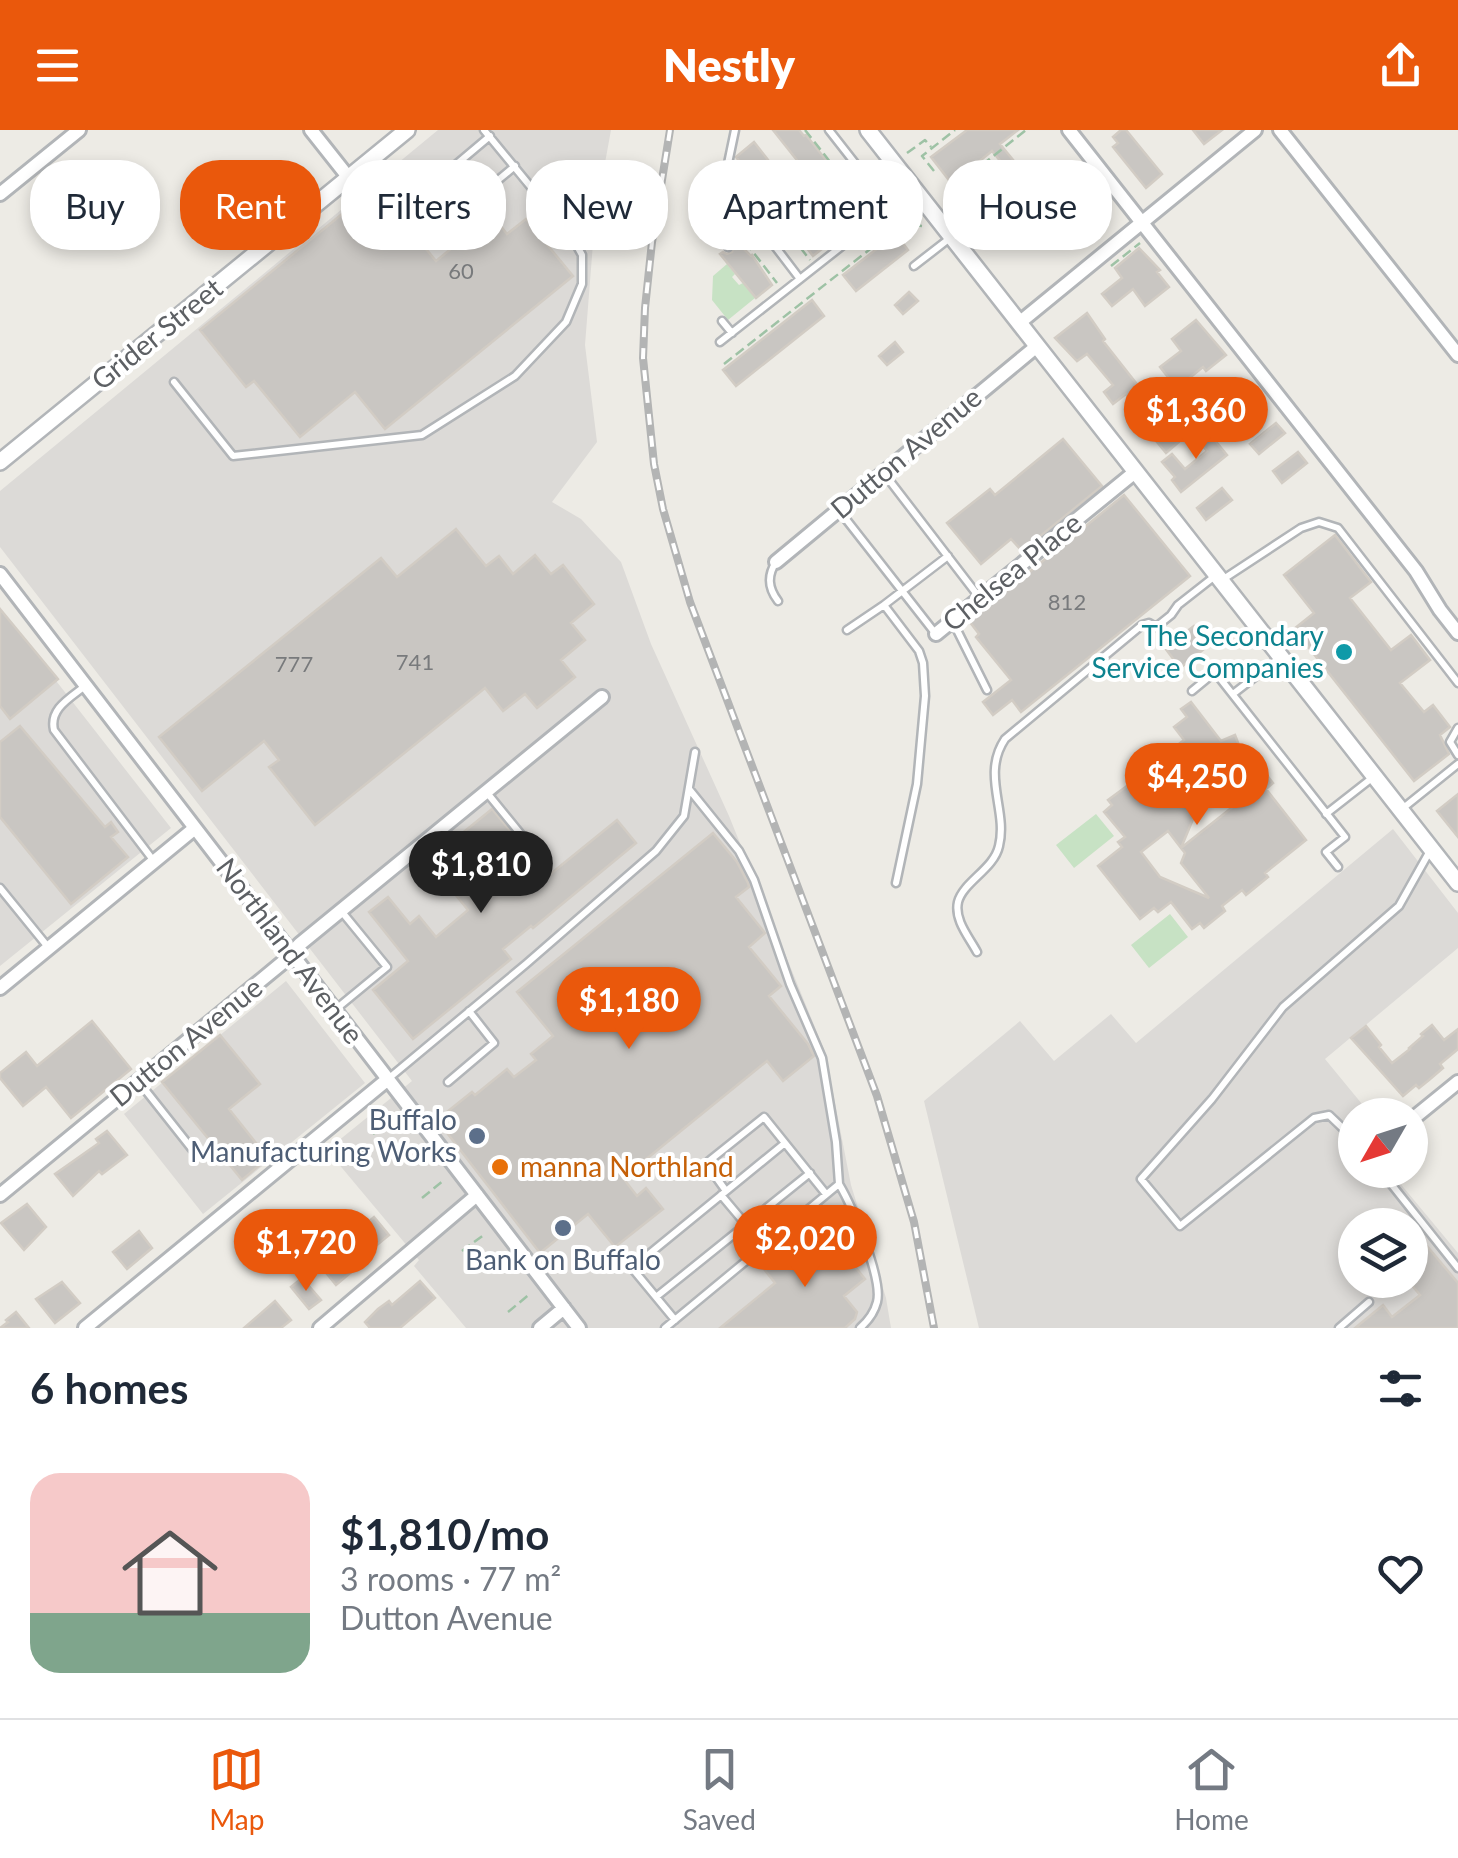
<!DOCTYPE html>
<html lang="en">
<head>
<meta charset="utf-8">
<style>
  body { margin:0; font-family:Lato,sans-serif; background:#f6f6f7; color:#1f2937; height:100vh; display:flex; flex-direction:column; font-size:38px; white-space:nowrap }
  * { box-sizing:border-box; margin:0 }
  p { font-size:32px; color:#747a83 }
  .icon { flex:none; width:55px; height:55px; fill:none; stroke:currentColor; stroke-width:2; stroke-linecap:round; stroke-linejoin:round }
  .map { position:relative; height:1198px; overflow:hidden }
  .panel { display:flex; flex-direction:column; background:#fff; flex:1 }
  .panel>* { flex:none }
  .banner { position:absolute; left:30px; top:30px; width:1400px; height:90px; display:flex; gap:20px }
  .needle { width:65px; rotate:231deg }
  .tools { position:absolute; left:1338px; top:968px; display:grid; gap:20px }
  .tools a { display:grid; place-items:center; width:90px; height:90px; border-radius:50%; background:#fff; box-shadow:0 5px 15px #0003; font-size:50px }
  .price { position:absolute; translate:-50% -85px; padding:0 22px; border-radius:35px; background:#ea580c; color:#fff; font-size:32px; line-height:65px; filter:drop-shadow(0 2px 5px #0008) }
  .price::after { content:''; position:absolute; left:50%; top:60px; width:30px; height:22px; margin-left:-15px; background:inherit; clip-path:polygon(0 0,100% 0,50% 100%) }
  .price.current { background:#222; color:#fff }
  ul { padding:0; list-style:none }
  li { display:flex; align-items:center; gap:30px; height:250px; padding:0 30px }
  li span { display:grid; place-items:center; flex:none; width:280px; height:200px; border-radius:30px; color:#555 }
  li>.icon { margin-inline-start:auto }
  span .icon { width:120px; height:120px; fill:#fffc; stroke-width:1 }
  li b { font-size:42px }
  h2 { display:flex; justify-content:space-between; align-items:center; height:120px; padding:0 30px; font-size:42px }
  .tag { padding:0 35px; border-radius:40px; background:#fff; box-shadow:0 5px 15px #0003; font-size:35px; line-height:90px }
  .tag.current { background:#ea580c; color:#fff }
  header { display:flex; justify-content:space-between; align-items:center; height:130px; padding:0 30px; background:#ea580c; color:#fff; font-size:45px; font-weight:800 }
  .tab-bar { display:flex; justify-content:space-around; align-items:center; height:140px; border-top:2px solid #e0e1e3; background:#fff; font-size:28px; color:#747a83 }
  .tab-bar a { display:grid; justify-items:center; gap:5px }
  .tab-bar .current { color:#ea580c }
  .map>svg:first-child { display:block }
  .industrial { fill:#dcdad7; fill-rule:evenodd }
  .green { fill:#c7e2c4 }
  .building { fill:#c9c6c2; stroke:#d2ccc4; stroke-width:2.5; fill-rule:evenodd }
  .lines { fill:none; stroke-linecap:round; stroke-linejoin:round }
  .service-casing { stroke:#b2b5b8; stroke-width:11 }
  .minor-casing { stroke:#b2b5b8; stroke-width:18 }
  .tertiary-casing { stroke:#b2b5b8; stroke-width:20 }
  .path { stroke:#9ec2a5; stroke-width:2.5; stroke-dasharray:10 5; stroke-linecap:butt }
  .service { stroke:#fff; stroke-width:6 }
  .minor { stroke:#fff; stroke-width:12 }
  .tertiary { stroke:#fff; stroke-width:15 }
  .rail-casing { stroke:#b3b4b4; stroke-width:8 }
  .rail { stroke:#fff; stroke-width:4; stroke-dasharray:11; stroke-linecap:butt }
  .culture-dot { fill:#0f9aa8; stroke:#fff; stroke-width:4 }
  .service-dot { fill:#5c6f8a; stroke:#fff; stroke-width:4 }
  .food-dot { fill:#e8710a; stroke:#fff; stroke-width:4 }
  .labels { text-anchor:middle; stroke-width:8; stroke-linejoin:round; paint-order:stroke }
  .number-label { font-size:22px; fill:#787a7c }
  .street-label { font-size:28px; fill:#5d6064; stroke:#fff }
  .culture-label { font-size:28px; fill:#0d838f; stroke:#fff; text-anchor:end }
  .service-label { font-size:28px; fill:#4e5e75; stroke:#fff; text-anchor:end }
  .food-label { font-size:28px; fill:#c56008; stroke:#fff; text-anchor:start }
</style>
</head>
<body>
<header><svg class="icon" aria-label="menu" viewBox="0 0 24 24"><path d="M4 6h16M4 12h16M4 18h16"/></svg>Nestly<svg class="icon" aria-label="share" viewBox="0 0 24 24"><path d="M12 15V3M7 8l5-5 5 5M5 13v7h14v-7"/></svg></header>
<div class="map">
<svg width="1458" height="1198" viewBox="0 0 1458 1198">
  <rect width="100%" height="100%" fill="#edebe5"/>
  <path class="industrial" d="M438,0H611L595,88L585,215L597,312L552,372L581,389L621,432L651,514L729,686L825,922L851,1055L886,1168L891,1198H466L414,1136L419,1130L327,1020L412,951L0,417V361Z
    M0,479L171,698L0,836Z
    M1393,699L1458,783V818L1325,929L1371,985H1355V1040H1389L1458,1123V1198H979L924,971L1020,891L1054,931L1111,884L1136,913ZM1355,1095H1410V1150H1355Z
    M286,851L365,953L203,1084L124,984Z"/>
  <path class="green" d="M727,134L735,144L732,147L739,155L743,153L755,168L728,190L712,170L713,146Z
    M1096,684L1114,706L1074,738L1056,715Z
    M1170,784L1188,807L1149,838L1131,815Z"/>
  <path class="building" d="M773,0H799L804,6L806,5L861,74L859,76L865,85L850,97Z
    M967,0H1018L1000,14L1014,31L1006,38L992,21L976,34L1011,78L1000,87L1004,91L995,98L992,94L986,98L931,27Z
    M1121,0H1126L1162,44L1146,58L1113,17L1118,13L1113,7Z
    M1193,0H1222L1204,14Z
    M754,12L832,111L813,126L806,117L810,115L746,34L743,36L736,27Z
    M1070,37L1080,50L1075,54L1080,61L1069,70L1053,50Z
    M375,57L436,131L492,85L507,104L526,89L573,146L385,299L355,262L300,307L254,251L246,257L200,200Z
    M896,104L908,120L856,161L843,145Z
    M736,111L751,126L752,125L772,155L756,168L720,124L723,122L727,124L732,122L734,113Z
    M1139,118L1160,140L1157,142L1169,157L1145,176L1133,159L1112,176L1102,164L1122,148L1115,138Z
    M909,162L918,171L903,184L895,175Z
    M812,170L824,186L736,256L723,240Z
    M1087,183L1105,209L1103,211L1181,310L1166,323L1135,285L1140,282L1126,264L1113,274L1104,262L1113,255L1087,224L1077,231L1055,208Z
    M1196,190L1226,225L1206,241L1203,237L1187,250L1193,257L1182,265L1160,237L1181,221L1172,209Z
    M895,212L903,222L887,235L879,226Z
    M1238,250L1247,262L1228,278L1218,267Z
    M1276,293L1285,303L1259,324L1250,314Z
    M1204,297L1227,325L1181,362L1172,350L1175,347L1162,332L1172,324L1185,339L1207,321L1194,306Z
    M1063,309L1102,356L1022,421L1011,409L981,434L947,393L990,359L995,365Z
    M1298,322L1307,333L1282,353L1273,341Z
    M1222,358L1232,370L1206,390L1197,378Z
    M1124,365L1190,446L1021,582L1012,570L993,585L983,572L1011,550L976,507L979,504L969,491Z
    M456,399L486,436L499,426L513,444L535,425L551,444L563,435L594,474L571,493L585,510L561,530L575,547L537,578L525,564L503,581L485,558L315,695L269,637L279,630L264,611L202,661L159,607L381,428L397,447Z
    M1335,405L1371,452L1350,468L1391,520L1411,505L1430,530L1400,553L1424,582L1433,575L1450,597L1440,605L1449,624L1414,651L1294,499L1314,483L1284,445Z
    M0,479L58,549L10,589L0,576Z
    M1194,496L1209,515L1180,538L1165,518Z
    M1191,572L1221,611L1235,605L1242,623L1246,619L1273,653L1266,659L1306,710L1265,743L1268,747L1246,765L1242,760L1222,776L1225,781L1204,798L1200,793L1192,799L1171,772L1158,782L1154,778L1140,789L1098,736L1122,717L1118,712L1125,707L1104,682L1112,675L1108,670L1131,653L1134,657L1151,645L1147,639L1184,610L1174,597L1187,587L1181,579ZM1182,644L1224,662L1235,675L1181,718L1185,723L1181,733L1209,768L1160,747L1141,722L1168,701L1181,718L1201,670Z
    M20,596L105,697L111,692L118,702L111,707L128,727L71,774L0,687V612Z
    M1458,664V707L1437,681Z
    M492,679L548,746L617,690L636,713L533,798L531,796L503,819L511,829L413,909L373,860L408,831L369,782L388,767L410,794L419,786L436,807L468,780L428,731Z
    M713,703L737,732L748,753L749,757L736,767L765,803L749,817L781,856L769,866L808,914L814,926L783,951L767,931L623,1048L637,1066L646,1058L663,1079L615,1117L588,1084L540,1123L437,990L472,962L475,965L507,939L514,947L536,930L531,924L553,906L517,862Z
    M92,891L131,939L71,988L46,957L23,976L0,948V943L26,922L37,936Z
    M1432,895L1444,910L1458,899V919L1440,934L1443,938L1429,950L1419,958L1416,955L1403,966L1351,908L1366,896L1381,915L1379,917L1392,933L1410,919L1409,918L1423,906L1421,904Z
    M220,905L260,954L229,979L268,1028L242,1050L162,952Z
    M107,1001L127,1025L102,1044L99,1041L73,1066L55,1044L99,1013L96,1009Z
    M27,1074L46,1097L24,1120L1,1093Z
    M374,1087L389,1105L372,1119L375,1122L336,1155L319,1134Z
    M818,1099L827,1110L831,1107L865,1149L844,1166L857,1182L855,1189L845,1198H720L775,1153L760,1134L777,1120L785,1130L812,1108L810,1106Z
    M139,1101L152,1118L127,1139L113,1122Z
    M1427,1116L1458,1153V1198H1355L1383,1175L1392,1187L1420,1165L1410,1153V1130Z
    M302,1148L321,1170L309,1179L291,1157Z
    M420,1151L435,1168L400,1198H370L365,1192L378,1179L389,1171L392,1175Z
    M62,1152L80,1173L55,1193L36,1169Z
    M275,1171L291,1190L281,1198H244Z
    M16,1182L29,1198H0L8,1192L6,1190Z"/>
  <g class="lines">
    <g class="service-casing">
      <path id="service" d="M735,0L726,43V52L800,149
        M829,0L890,78
        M490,6L420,65L418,76L434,96L444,95L515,36
        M728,117L721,106L722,98L744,78
        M914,136L950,108
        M722,191L732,203
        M720,212L913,60
        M174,252L233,326L422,305L515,246L566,192L582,154V125L572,107L484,0
        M883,342L979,467
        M838,379L935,503
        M776,432C767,446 768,458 778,471
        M1222,450L1301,398L1319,392L1338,398L1458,553
        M952,490L987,560
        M847,500L884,475
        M85,556C70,568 49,579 54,600L153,730
        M1192,561L1215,542L1345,707L1326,722L1338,737
        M1233,564L1279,528
        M1458,598L1450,612L1458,625
        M488,664L545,734
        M1402,679L1458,634
        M1326,684L1372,648
        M896,753L917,654L925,566L923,533L919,521L884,475L948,426
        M0,758L48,817
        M977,822C969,807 954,790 958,772C963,752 994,739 999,716C1008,680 981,645 1005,609L1142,495L1149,493L1156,497L1171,485L1178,475L1215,446
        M336,879L387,837L342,782
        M388,949L526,834L656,721L684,686L695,622
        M139,952L192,1019
        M448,952L494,913L469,881
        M1355,1010L1329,985L1314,988L1180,1096L1141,1049L1212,969L1283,877L1399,776L1431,719
        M1380,1040L1458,1138
        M839,1054C852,1076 883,1149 877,1172C874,1184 868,1191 860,1198
        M726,1061L711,1040L709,1031L764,987L826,1064
        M721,1065L764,1116
        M656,1167L810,1043
        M675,1190L632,1138L785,1013
        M665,1198L839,1054L836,1012L822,928L790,854L754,750L739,721L689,659
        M1339,1198L1369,1172"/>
    </g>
    <g class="minor-casing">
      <path id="minor" d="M311,0L349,48
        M1069,0L1416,441L1440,480L1458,503
        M1280,0L1458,225
        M0,64L79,0
        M1019,193L1255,0
        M776,432L1037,216
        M0,444L579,1198
        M936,504L1135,342
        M0,858L195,698
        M1410,991L1458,952
        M0,1065L282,833L300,814L602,567
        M85,1198L388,949
        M320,1198L477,1065
        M540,1198L564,1178"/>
    </g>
    <g class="tertiary-casing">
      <path id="tertiary" d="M868,0L1458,753
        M0,332L407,0"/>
    </g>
    <path class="path" d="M805,0L868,80
      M907,23L925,10L931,17
      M740,34L739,39L810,130
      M982,35L1026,0
      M934,41L922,26L955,0
      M736,100L777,153
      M982,119L1007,100L1003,93
      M1111,136L1140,113
      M724,234L902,94L922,96
      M373,1004L395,987
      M422,1068L444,1050
      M462,1121L485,1104
      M508,1182L531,1163"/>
    <use href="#service" class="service"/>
    <use href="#minor" class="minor"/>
    <use href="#tertiary" class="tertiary"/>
    <g class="rail-casing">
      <path id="rail" d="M670,0L652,112L645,178L643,228L654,334L663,379L690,472L877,966L914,1092L934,1198"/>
    </g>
    <use href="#rail" class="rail"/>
  </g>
  <circle class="culture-dot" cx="1344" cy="522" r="10"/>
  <g class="service-dot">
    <circle cx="477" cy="1006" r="10"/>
    <circle cx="563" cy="1098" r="10"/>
  </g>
  <circle class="food-dot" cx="500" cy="1037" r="10"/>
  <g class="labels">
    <g class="number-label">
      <text x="461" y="149">60</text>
      <text x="1067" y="480">812</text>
      <text x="415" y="540">741</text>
      <text x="294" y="542">777</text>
    </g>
    <g class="street-label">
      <text transform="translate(157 204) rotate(-39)" y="10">Grider Street</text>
      <text transform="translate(906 323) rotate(-40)" y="10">Dutton Avenue</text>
      <text transform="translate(1012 442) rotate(-39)" y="10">Chelsea Place</text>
      <text transform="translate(290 821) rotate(53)" y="10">Northland Avenue</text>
      <text transform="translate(186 912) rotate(-39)" y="10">Dutton Avenue</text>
    </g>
    <g class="culture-label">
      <text x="1324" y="516">The Secondary<tspan x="1324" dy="32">Service Companies</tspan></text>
    </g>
    <g class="service-label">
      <text x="457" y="1000">Buffalo<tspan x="457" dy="32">Manufacturing Works</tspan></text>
      <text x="563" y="1140" text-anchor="middle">Bank on Buffalo</text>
    </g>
    <g class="food-label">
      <text x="520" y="1047">manna Northland</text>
    </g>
  </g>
</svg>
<div class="tools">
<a><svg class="needle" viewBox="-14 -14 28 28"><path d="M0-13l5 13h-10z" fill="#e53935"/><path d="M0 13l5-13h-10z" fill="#747a83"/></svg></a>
<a><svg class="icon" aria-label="layers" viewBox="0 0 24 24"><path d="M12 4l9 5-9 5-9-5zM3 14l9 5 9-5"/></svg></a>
</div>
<b class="price" style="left:1196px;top:332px">$1,360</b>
<b class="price" style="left:1197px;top:698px">$4,250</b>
<b class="price current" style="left:481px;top:786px">$1,810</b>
<b class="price" style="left:629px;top:922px">$1,180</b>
<b class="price" style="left:805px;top:1160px">$2,020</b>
<b class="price" style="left:306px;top:1164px">$1,720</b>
<div class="banner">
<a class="tag">Buy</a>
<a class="tag current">Rent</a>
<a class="tag">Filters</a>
<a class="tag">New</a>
<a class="tag">Apartment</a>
<a class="tag">House</a>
</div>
</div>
<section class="panel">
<h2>6 homes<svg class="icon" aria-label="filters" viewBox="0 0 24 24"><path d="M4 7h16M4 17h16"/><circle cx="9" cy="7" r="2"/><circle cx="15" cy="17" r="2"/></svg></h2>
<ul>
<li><span style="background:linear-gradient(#f6c9c9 70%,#7fa58c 0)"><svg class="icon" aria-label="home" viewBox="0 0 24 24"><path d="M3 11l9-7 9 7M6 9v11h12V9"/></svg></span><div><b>$1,810/mo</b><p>3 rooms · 77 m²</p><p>Dutton Avenue</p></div><svg class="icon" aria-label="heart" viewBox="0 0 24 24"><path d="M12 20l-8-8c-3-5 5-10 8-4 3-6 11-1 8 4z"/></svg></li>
</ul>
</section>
<nav class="tab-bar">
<a class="current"><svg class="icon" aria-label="map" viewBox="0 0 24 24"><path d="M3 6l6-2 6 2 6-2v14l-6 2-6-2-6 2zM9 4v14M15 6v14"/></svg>Map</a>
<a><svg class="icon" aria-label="saved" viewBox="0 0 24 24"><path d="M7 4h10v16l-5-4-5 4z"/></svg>Saved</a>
<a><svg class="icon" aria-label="home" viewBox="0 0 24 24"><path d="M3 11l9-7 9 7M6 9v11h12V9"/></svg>Home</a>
</nav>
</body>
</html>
